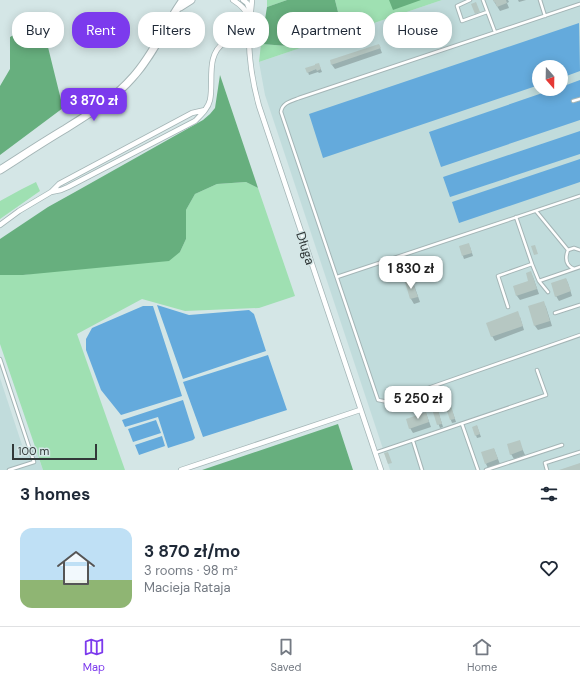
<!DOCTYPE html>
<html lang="en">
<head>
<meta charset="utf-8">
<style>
  body { margin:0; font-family:"DM Sans",sans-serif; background:#f6f6f7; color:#1f2937; height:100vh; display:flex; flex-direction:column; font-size:15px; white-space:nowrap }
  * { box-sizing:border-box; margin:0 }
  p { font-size:13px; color:#747a83 }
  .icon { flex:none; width:22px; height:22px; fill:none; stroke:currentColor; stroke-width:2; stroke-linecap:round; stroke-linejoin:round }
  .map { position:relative; height:470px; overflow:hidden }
  .details { display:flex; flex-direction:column; background:#fff; flex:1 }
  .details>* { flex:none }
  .guide { position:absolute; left:12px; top:12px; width:556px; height:36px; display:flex; gap:8px }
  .needle { width:26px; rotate:160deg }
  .controls { position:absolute; left:532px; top:60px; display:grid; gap:8px }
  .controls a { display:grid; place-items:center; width:36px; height:36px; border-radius:50%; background:#fff; box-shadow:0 2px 10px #0003; font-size:20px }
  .scale { position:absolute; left:12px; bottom:10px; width:85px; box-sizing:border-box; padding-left:4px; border:2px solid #323939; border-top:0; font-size:11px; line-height:14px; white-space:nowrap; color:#323939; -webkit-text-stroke:3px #d4e6e6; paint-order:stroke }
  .price { position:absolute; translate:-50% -34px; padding:0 9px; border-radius:8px; background:#fff; color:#222; font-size:13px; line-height:26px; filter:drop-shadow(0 1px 2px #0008) }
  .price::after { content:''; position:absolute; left:50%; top:24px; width:12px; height:9px; margin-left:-6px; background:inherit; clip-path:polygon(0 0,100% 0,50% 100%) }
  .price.selected { background:#7c3aed; color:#fff }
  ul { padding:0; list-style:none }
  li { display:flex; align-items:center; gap:12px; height:100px; padding:0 20px }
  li+li { border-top:1px solid #e0e1e3 }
  li span { display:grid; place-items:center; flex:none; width:112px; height:80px; border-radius:12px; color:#555 }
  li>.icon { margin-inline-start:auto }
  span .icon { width:48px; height:48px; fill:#fffc; stroke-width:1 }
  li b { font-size:17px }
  h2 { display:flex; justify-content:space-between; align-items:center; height:48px; padding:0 20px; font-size:17px }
  .tag { padding:0 14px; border-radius:16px; background:#fff; box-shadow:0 2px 10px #0003; font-size:14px; line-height:36px }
  .tag.selected { background:#7c3aed; color:#fff }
  .menu { display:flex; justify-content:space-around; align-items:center; height:56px; border-top:1px solid #e0e1e3; background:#fff; font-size:11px; color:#747a83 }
  .menu a { display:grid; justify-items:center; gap:2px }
  .menu .selected { color:#7c3aed }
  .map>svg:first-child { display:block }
  .built { fill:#c1dcdc; fill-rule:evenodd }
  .green { fill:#9fe0b2 }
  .forest { fill:#67af7e }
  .water { fill:#64aadc }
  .shadow { fill:#0003 }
  .building { fill:#b6c7c2 }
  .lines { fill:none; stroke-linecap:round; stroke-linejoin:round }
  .lane-casing { stroke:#a4b5b6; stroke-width:4.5 }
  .street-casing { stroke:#a4b5b6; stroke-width:6 }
  .secondary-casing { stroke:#a4b5b6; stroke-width:9 }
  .lane { stroke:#fff; stroke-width:2.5 }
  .street { stroke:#fff; stroke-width:4.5 }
  .secondary { stroke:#fff; stroke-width:7 }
  .labels { text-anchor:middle; stroke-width:3; stroke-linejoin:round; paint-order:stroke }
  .street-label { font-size:13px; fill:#323939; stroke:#d4e6e6 }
</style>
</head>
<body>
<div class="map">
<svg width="580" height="470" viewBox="0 0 580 470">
  <rect width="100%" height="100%" fill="#d4e6e6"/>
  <path class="built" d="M442,0H580V470H390L265,95L259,62ZM539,67H561V89H539Z
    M0,378L24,451L35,448L43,470H0Z"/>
  <path class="green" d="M267,0H287L267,7Z
    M335,0H442L259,62L261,44L288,46L342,28Z
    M36,182L40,191L0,219V201L22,189Z
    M246,182L258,188L295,296L259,308L185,311L142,299L77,334L125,470H43L0,344V275H23L180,252L186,239V210L195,194L217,184Z"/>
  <path class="forest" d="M287,0H335L342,28L288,46L261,44L267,7Z
    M389,0H421L393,10Z
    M21,31L34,33L46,39L63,108L0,155V86L10,69V37Z
    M220,75L258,188L246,182L217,184L195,194L186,210V239L180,252L169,261L23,275H0V239L48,207L75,192L203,120L210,114L215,108Z
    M338,424L353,470H202Z"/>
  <path class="water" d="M579,23L580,71L561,78V67H539V85L323,158L309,114Z
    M580,80V120L441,167L429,132L554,89H561V87Z
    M580,131V154L450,197L443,177Z
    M580,159V182L459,223L452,202Z
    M157,305L189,315L249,310L254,314L266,351L183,379Z
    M143,306H153L182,396L121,415L101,390L86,350V339L92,328Z
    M268,355L287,410L203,437L183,382Z
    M183,400L195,438L193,440L168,448L158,417L125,427L122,420Z
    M156,420L161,433L133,442L128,429Z
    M162,436L165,446L139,455L135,445Z"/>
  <path class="shadow" d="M493,0H508L509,2L507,3L509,8L500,11Z
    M518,0H526L519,2Z
    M379,45L382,53L335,69L332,65L331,61Z
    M320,67L322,72L319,73L318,72L309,75L308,72Z
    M460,247H470L473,256L464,259Z
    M531,273L533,277L539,294L520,300L517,296L514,287L529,282Z
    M566,279L568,283L572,296L559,301L556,296Z
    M412,281L414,285L420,302L414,304L411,299L406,283Z
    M543,302L546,307L552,326L538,330L535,326Z
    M520,317L524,330L495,341L492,336Z
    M446,406L451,407L456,422L452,423Z
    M433,410L438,411L443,427L440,428Z
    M426,413L431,427L413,433L410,428Z
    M477,426L481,437L477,438L473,428Z
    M519,441L525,455L514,459L511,454Z
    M494,449L500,464L488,468L486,464Z"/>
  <path class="building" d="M493,0H506L507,3L497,7L495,2H494Z
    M476,2L480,12L475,14L471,4Z
    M379,44L381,48L331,65L330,60Z
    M319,63L321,69L317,71L316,69L307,73L305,68L315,65V64Z
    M469,243L472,253L462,256L459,246Z
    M535,245L538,254L534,255L531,246Z
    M531,271L537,289L516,296L513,286L528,281L526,273Z
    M566,278L571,291L555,297L551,283Z
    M412,280L418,297L410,299L405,282Z
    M544,301L550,321L534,326L528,306Z
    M518,311L523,326L491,337L486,323Z
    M450,403L455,419L450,420L445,405Z
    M437,407L442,424L437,425L432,409Z
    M426,412L429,422L409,429L406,419Z
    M477,425L480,434L475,436L472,427Z
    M520,440L523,450L510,455L507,444Z
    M494,448L498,459L485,464L481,452Z
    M388,452L392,463L388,464L384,453Z
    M580,463V470H559Z"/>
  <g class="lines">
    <g class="lane-casing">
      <path id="lane" d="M470,0L457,6L462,21L487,12
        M483,0L495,32
        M540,0L545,16
        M580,4L299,98C291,101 282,103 281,112L378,400L388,402L580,335
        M573,101L580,99
        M536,211L568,250L574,248L580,250
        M516,217L532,264
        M568,250C565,258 565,265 574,269
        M337,277L580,196
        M548,292L539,281L580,267
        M508,307L498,276L532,264L539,281
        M555,313L580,305
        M0,359L34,462L9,470
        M462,424L478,470
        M413,441L422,470
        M375,453L546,395L537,370
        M486,470L562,445
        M547,470L545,463L580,452"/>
    </g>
    <g class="street-casing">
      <path id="street" d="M233,0C241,5 247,10 249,19
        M243,0L247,3L250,11
        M252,0C251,13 249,25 249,38C249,61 253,84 259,106L381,470
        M51,192L61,190L68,187L195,121C201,115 208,109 210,100C214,81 205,55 225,42C233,38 240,36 249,36
        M0,225L19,211L51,192L59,184L192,113L205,110
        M181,470L360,410"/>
    </g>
    <g class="secondary-casing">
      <path id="secondary" d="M180,7L191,0
        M0,170C22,156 43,142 65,129C89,114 114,99 133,77C154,54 165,25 183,0"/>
    </g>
    <use href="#lane" class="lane"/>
    <use href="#street" class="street"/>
    <use href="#secondary" class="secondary"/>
  </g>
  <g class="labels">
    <g class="street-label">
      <text transform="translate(306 248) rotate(72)" y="5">Długa</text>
    </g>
  </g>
</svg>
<div class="controls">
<a><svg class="needle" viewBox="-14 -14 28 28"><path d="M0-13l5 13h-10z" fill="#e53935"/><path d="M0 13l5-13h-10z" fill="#747a83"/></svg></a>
</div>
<div class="scale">100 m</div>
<b class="price selected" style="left:94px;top:122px">3 870 zł</b>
<b class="price" style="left:411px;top:290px">1 830 zł</b>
<b class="price" style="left:418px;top:420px">5 250 zł</b>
<div class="guide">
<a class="tag">Buy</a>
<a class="tag selected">Rent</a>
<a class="tag">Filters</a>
<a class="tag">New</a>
<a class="tag">Apartment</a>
<a class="tag">House</a>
</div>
</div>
<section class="details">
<h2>3 homes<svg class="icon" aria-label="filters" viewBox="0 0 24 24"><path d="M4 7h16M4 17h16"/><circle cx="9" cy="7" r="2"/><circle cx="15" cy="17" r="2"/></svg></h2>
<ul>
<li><span style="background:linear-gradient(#bfe0f5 65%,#8fb573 0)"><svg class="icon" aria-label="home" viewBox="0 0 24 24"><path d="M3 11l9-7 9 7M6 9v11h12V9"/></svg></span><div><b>3 870 zł/mo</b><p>3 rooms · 98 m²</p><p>Macieja Rataja</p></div><svg class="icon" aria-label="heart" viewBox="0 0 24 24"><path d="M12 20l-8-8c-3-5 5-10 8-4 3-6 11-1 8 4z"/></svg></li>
</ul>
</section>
<nav class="menu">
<a class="selected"><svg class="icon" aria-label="map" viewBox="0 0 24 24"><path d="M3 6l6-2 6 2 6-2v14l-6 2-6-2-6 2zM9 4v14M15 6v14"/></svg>Map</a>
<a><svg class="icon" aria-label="saved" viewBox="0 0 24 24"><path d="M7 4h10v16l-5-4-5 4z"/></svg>Saved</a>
<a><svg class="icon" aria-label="home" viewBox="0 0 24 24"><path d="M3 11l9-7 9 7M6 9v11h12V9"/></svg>Home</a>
</nav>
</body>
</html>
